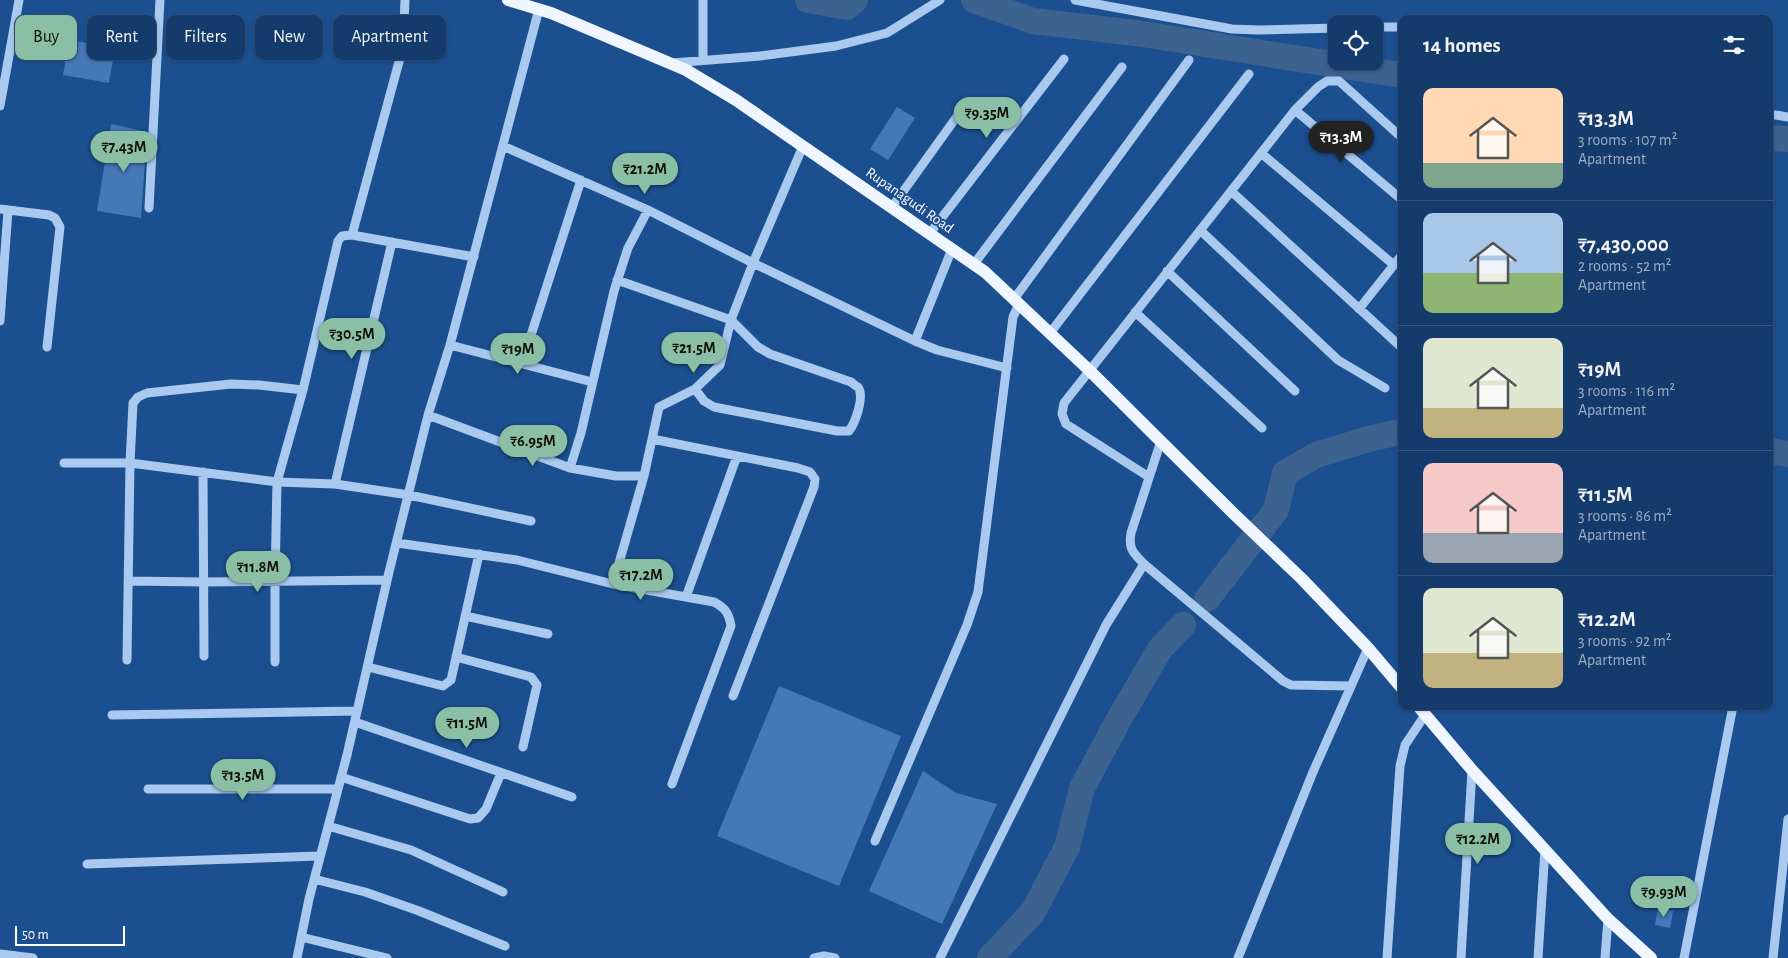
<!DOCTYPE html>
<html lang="en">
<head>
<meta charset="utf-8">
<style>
  body { margin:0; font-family:"Alegreya Sans",sans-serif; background:#1d4271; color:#f1f3f6; height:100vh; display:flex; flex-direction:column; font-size:19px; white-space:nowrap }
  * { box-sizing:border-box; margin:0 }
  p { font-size:16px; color:#9dadc1 }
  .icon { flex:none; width:28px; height:28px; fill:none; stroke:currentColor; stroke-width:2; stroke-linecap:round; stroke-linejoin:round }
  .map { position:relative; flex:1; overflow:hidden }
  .sheet { position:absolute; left:1398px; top:15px; width:375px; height:695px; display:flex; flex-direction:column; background:#143b6b; border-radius:10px; box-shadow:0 1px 4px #0004,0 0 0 1px #33557e }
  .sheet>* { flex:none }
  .top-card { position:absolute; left:15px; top:15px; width:475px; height:45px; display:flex; gap:10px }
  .tools { position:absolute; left:1328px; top:15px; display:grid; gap:10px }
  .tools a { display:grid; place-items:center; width:55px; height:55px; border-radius:10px; background:#143b6b; box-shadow:0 1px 4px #0004,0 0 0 1px #33557e; font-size:25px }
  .scale { position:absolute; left:15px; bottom:12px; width:110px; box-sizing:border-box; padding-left:5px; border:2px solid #fff; border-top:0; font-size:14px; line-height:18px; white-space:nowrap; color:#fff; -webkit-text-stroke:4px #1b4f8f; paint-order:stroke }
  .price { position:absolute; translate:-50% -42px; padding:0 11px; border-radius:18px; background:#8abfa5; color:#111; font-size:16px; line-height:32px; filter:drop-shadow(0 1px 2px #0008) }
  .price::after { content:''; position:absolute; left:50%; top:30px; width:15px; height:11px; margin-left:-8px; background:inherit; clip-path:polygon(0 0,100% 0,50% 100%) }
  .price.active { background:#222; color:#fff }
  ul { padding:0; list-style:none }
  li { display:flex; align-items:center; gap:15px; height:125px; padding:0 25px }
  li+li { border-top:1px solid #33557e }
  li span { display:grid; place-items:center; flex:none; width:140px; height:100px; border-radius:10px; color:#555 }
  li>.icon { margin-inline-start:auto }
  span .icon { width:60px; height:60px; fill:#fffc; stroke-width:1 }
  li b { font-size:21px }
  h2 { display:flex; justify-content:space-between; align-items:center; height:60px; padding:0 25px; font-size:21px }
  .tag { padding:0 18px; border-radius:10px; background:#143b6b; box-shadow:0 1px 4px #0004,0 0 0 1px #33557e; font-size:18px; line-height:45px }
  .tag.active { background:#8abfa5; color:#111 }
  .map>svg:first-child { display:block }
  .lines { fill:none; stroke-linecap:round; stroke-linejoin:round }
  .river { stroke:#3c6290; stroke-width:26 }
  .building { fill:#4478b7 }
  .minor { stroke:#a9c9ee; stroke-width:9 }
  .major { stroke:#f0f6ff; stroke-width:12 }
  .labels { text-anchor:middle; stroke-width:4; stroke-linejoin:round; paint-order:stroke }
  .street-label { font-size:15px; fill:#fff; stroke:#1b4f8f }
</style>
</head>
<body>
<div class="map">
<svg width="1788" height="958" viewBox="0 0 1788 958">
  <rect width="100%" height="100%" fill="#1b4f8f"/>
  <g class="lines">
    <path class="river" d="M808,0L847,7L855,0
      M974,0L1033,21L1136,33L1401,75
      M1769,138L1788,139
      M1769,451L1788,454
      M1207,599L1276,510L1285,473L1316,455L1372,438L1401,432
      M990,958L1033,912L1067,847L1082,788L1118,721L1160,649L1183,625"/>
  </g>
  <path class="building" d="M69,40L115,48L109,83L63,75Z
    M897,107L915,118L888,160L870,149Z
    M111,124L147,132L141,218L97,211Z
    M779,686L901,736L839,886L717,836Z
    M923,771L956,793L997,804L942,924L869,891Z
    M1658,908L1673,911L1670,928L1655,925Z"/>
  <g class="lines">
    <path class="minor" d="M703,0V60
      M1075,0L1232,29L1258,30L1336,28
      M1374,27H1401
      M672,63L760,56L836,46L887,33L940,0
      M0,106L19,0
      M1295,110L1401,199
      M1769,114L1788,117
      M503,146L648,210L753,263L803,146
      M1261,153L1394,265
      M1231,191L1401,347
      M892,207L958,115
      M149,208L160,0
      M0,209L49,215L55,218L60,227L47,347
      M1200,230L1338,360L1385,388
      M930,233L1064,59
      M352,235L403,47L405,0
      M952,249L915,341L937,350L1007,368
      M974,264L1122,67
      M1167,271L1295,391
      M617,280L731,320L758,347L770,354L851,382C851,382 857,387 858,387C865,397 855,423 849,431H837L714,407L704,401L695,389
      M1014,299L1189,60
      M1359,309L1401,256
      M1135,312L1262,428
      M0,321L8,210
      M1050,333L1249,74
      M450,345L592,382
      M522,363L581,180
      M428,415L570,468L616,476H644
      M652,439L798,468L810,472L815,479L814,487L733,696
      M1161,441L1131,533C1128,550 1134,553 1144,564L1283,681L1291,685L1351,686
      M64,463H130L277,482L335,484L409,495L531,521
      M570,468L581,433L614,291L628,248L648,210
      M203,472L204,656
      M1149,477L1066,424L1062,414L1064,403L1295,110L1318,87L1327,81H1339L1401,137
      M335,484L392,242
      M397,543L517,560L613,584L714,602C725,608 729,613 731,626L672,784
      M128,581L203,582L387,580
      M613,584L644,476L659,407L695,389L720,365L731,320L753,263L915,341
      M686,597L737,456
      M465,616L548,634
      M456,657L531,677L537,685L523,747
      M127,660L130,463L133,403L138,397L147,393L231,384L259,385L303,390
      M275,662V581L277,482L303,390L338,241L342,236L352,235L474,257
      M368,667L443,686L451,680L479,554
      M112,715L357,711
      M355,722L572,797
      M341,777L470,819L478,818L486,809L501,773
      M148,789H338
      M328,826L411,850L503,892
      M875,841L967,625L978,592L1013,317L1019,304
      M87,864L320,856
      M314,879L365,892L419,911L505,946
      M301,937L387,958
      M0,954L33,958
      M297,958L309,899L347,755L389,572L428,415L450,345L539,9
      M814,958L824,956L835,958
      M940,958L1106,625L1144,564
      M1238,958L1313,772L1368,648
      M1387,958L1400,766L1405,745L1425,715
      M1461,958L1472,770
      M1538,958L1545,849
      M1605,958L1608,919
      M1684,958L1733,706
      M1773,958L1788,819"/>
    <path class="major" d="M508,0L551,13L686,70L736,100L985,272L1089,370L1233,513L1302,579L1368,648L1401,687
      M1418,706L1472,770L1608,919L1651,958"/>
  </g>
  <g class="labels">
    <g class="street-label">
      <text transform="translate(910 200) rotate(35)" y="5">Rupanagudi Road</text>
    </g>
  </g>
</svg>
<div class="tools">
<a><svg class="icon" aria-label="locate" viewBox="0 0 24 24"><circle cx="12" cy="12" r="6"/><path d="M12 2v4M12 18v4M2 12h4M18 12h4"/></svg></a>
</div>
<div class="scale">50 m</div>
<b class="price" style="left:987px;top:139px">₹9.35M</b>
<b class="price active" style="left:1341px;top:163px">₹13.3M</b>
<b class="price" style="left:124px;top:173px">₹7.43M</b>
<b class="price" style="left:645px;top:195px">₹21.2M</b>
<b class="price" style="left:352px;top:360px">₹30.5M</b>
<b class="price" style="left:694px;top:374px">₹21.5M</b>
<b class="price" style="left:518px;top:375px">₹19M</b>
<b class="price" style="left:533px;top:467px">₹6.95M</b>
<b class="price" style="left:258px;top:593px">₹11.8M</b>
<b class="price" style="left:641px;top:601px">₹17.2M</b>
<b class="price" style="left:467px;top:749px">₹11.5M</b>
<b class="price" style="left:243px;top:801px">₹13.5M</b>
<b class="price" style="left:1478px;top:865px">₹12.2M</b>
<b class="price" style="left:1664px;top:918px">₹9.93M</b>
<div class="top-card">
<a class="tag active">Buy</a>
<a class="tag">Rent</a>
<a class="tag">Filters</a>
<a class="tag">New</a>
<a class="tag">Apartment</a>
</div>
<section class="sheet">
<h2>14 homes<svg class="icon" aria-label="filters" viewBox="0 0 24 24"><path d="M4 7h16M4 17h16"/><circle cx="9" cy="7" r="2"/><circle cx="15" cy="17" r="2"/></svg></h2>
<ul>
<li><span style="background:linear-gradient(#ffd9b3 75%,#7fa58c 0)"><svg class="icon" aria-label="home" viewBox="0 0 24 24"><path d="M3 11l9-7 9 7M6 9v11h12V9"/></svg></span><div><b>₹13.3M</b><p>3 rooms · 107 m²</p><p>Apartment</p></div></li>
<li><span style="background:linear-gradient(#a9c7e8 60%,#8fb573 0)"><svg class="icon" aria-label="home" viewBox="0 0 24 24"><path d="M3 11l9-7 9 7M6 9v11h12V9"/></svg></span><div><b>₹7,430,000</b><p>2 rooms · 52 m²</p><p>Apartment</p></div></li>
<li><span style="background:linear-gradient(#dfe7d0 70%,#c2b280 0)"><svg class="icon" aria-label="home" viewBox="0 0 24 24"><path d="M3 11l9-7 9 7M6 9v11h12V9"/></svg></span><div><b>₹19M</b><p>3 rooms · 116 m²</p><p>Apartment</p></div></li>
<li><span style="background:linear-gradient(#f6c9c9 70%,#9aa5b1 0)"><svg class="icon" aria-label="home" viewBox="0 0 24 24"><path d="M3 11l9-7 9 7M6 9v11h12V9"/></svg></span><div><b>₹11.5M</b><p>3 rooms · 86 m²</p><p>Apartment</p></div></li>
<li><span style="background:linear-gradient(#dfe7d0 65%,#c2b280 0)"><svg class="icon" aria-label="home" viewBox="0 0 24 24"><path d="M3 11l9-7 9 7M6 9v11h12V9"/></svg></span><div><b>₹12.2M</b><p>3 rooms · 92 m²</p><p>Apartment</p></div></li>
</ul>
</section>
</div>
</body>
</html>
